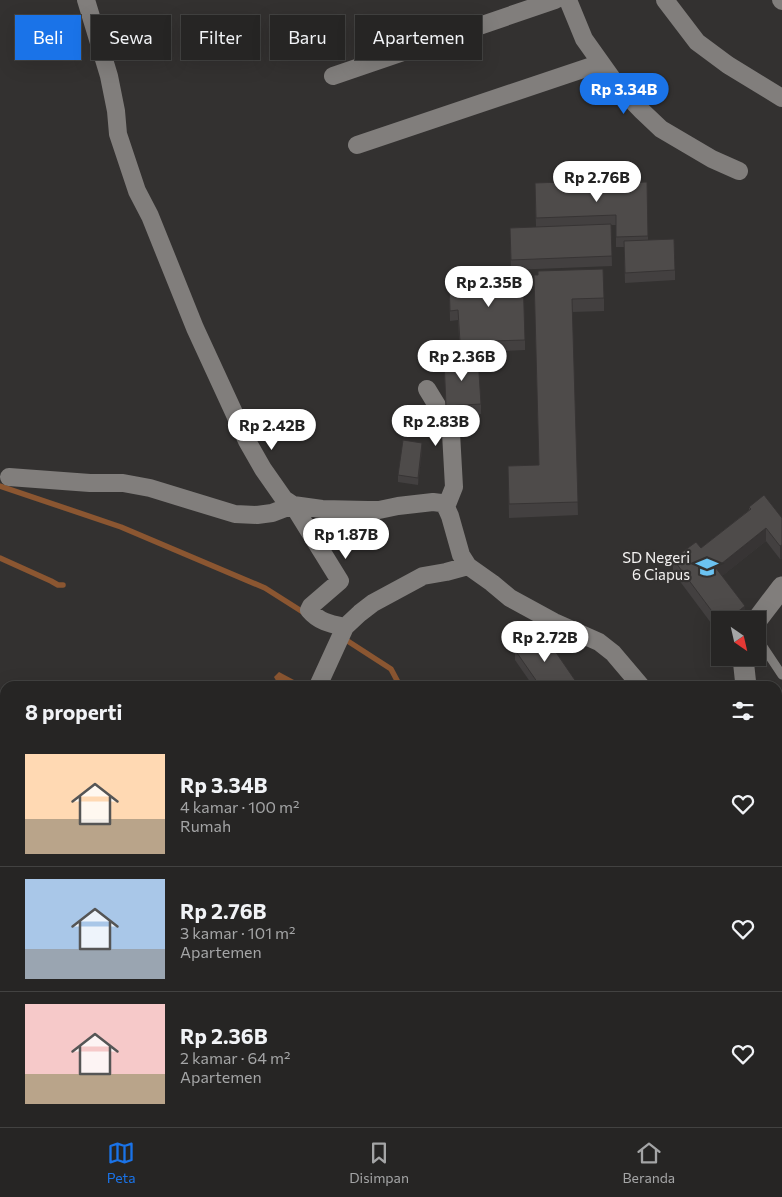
<!DOCTYPE html>
<html lang="id">
<head>
<meta charset="utf-8">
<style>
  body { margin:0; font-family:Commissioner,sans-serif; background:#2e2d2c; color:#f1f3f6; height:100vh; display:flex; flex-direction:column; font-size:19px; white-space:nowrap }
  * { box-sizing:border-box; margin:0 }
  p { font-size:16px; color:#a4a5a6 }
  .icon { flex:none; width:28px; height:28px; fill:none; stroke:currentColor; stroke-width:2; stroke-linecap:round; stroke-linejoin:round }
  .map { position:relative; flex:1; overflow:hidden }
  .panel { position:absolute; left:0px; top:681px; width:782px; height:446px; display:flex; flex-direction:column; background:#262524; border-radius:15px 15px 0 0; box-shadow:0 5px 20px #0002,0 0 0 1px #424241 }
  .panel>* { flex:none }
  .top-card { position:absolute; left:15px; top:15px; width:500px; height:45px; display:flex; gap:10px }
  .needle { width:32px; rotate:146deg }
  .controls { position:absolute; left:711px; top:611px; display:grid; gap:10px }
  .controls a { display:grid; place-items:center; width:55px; height:55px; border-radius:0px; background:#262524; box-shadow:0 5px 20px #0002,0 0 0 1px #424241; font-size:25px }
  .price { position:absolute; translate:-50% -42px; padding:0 11px; border-radius:18px; background:#fff; color:#222; font-size:16px; line-height:32px; filter:drop-shadow(0 1px 2px #0008) }
  .price::after { content:''; position:absolute; left:50%; top:30px; width:15px; height:11px; margin-left:-8px; background:inherit; clip-path:polygon(0 0,100% 0,50% 100%) }
  .price.active { background:#1a73e8; color:#fff }
  ul { padding:0; list-style:none }
  li { display:flex; align-items:center; gap:15px; height:125px; padding:0 25px }
  li+li { border-top:1px solid #424241 }
  li span { display:grid; place-items:center; flex:none; width:140px; height:100px; border-radius:0px; color:#555 }
  li>.icon { margin-inline-start:auto }
  span .icon { width:60px; height:60px; fill:#fffc; stroke-width:1 }
  li b { font-size:21px }
  h2 { display:flex; justify-content:space-between; align-items:center; height:60px; padding:0 25px; font-size:21px }
  .tag { padding:0 18px; border-radius:0px; background:#262524; box-shadow:0 5px 20px #0002,0 0 0 1px #424241; font-size:18px; line-height:45px }
  .tag.active { background:#1a73e8; color:#fff }
  .tab-bar { display:flex; justify-content:space-around; align-items:center; height:70px; border-top:1px solid #424241; background:#262524; font-size:14px; color:#a4a5a6 }
  .tab-bar a { display:grid; justify-items:center; gap:2px }
  .tab-bar .active { color:#1a73e8 }
  .map>svg:first-child { display:block }
  .water { fill:#8b5631 }
  .lines { fill:none; stroke-linecap:round; stroke-linejoin:round }
  .stream { stroke:#8b5631; stroke-width:5.5 }
  .service { stroke:#817e7c; stroke-width:9 }
  .minor { stroke:#817e7c; stroke-width:18 }
  .tertiary { stroke:#817e7c; stroke-width:21 }
  .wall { fill:#434040 }
  .shaded-wall { fill:#373434 }
  .building { fill:#4e4b4a; stroke:#373434 }
  .labels { text-anchor:middle; stroke-width:4.5; stroke-linejoin:round; paint-order:stroke }
  .poi-label { font-size:15px; fill:#f3f1f0; stroke:#333130; text-anchor:end }
</style>
</head>
<body>
<div class="map">
<svg width="782" height="1127" viewBox="0 0 782 1127">
  <rect width="100%" height="100%" fill="#333130"/>
  <path class="water" d="M279,672L294,680L296,686H279L274,677Z"/>
  <g class="lines">
    <path class="stream" d="M0,486L121,527L265,588L306,614
      M0,558L51,581L58,585H63
      M343,638L391,669L400,686
      M425,1127L426,1122"/>
    <path class="service" d="M758,639L782,675"/>
    <path class="minor" d="M86,0L109,76L116,111L118,134L137,191L150,216L195,328L247,441L263,469L284,499L293,505L322,509L368,510H379L398,506L433,502L441,503L446,507L450,516L461,555L468,566L492,583L510,598L554,622L599,642L613,653L641,686
      M568,0L584,39L616,84L642,111L661,129L712,159L739,171
      M665,0L697,42L728,65L782,98
      M781,0L782,1
      M333,76L555,0
      M357,145L601,63
      M427,389L441,412L451,433L454,487L446,507
      M9,477L90,483H123L150,488L235,514L257,515L272,513L293,505L340,581L311,606L309,610C319,622 331,624 345,627
      M318,686L345,627L360,613L373,603L423,576L446,572L468,566"/>
    <path class="tertiary" d="M757,620L782,587
      M743,658L746,686
      M778,1080L782,1086"/>
  </g>
  <path class="wall" d="M617,183L648,236V240L675,270V280L625,283L624,247H616V225H611L612,266L511,270L510,228L536,227L535,193Z
    M534,275L604,298V311L572,312L578,515L509,518L508,466L539,465Z
    M449,278L525,340V350L460,353L458,320L450,321Z
    M444,359L481,404V414L446,417Z
    M422,450L418,485L398,482V475Z
    M749,507L782,518V558L780,559L766,541L722,576L745,619L720,620V635L673,572V559L701,548L749,510Z
    M515,650L579,686H533L515,660Z"/>
  <path class="shaded-wall" d="M422,443V450L418,485V478Z
    M766,528V541L716,581V568Z
    M782,545V558L780,559V546Z
    M745,606V619L727,620Z"/>
  <path class="building" d="M617,180V183L647,182L648,236L616,237V215L536,218L535,183Z
    M611,224L612,256L511,260L510,228Z
    M674,239L675,270L625,273L624,241Z
    M603,269L604,298L572,299L578,502L509,504L508,466L539,465L534,275H538V271Z
    M523,276L525,340L460,342L458,310L450,311L449,278Z
    M478,357L481,404L446,406L444,359Z
    M403,440L422,443L418,478L398,475Z
    M764,495L782,518V545L780,546L766,528L716,568L745,606L727,620H720V622L673,559L696,542L701,548L751,509L749,507Z
    M542,632L579,686H540L515,650Z"/>
  <defs>
    <g id="school-bare" transform="scale(1.725)"><path d="M0-5L7-2L0 1L-7-2ZM-4 1L0 2.5L4 1V4Q0 6-4 4Z" fill="#6bc3f2" stroke="#333130" stroke-width="2.5" paint-order="stroke"/></g>
  </defs>
  <g fill-rule="evenodd">
    <use href="#school-bare" x="707" y="567"/>
  </g>
  <g class="labels">
    <g class="poi-label">
      <text x="690" y="563">SD Negeri<tspan x="690" dy="17">6 Ciapus</tspan></text>
    </g>
  </g>
</svg>
<div class="controls">
<a><svg class="needle" viewBox="-14 -14 28 28"><path d="M0-13l5 13h-10z" fill="#e53935"/><path d="M0 13l5-13h-10z" fill="#a4a5a6"/></svg></a>
</div>
<b class="price active" style="left:624px;top:115px">Rp 3.34B</b>
<b class="price" style="left:597px;top:203px">Rp 2.76B</b>
<b class="price" style="left:489px;top:308px">Rp 2.35B</b>
<b class="price" style="left:462px;top:382px">Rp 2.36B</b>
<b class="price" style="left:436px;top:447px">Rp 2.83B</b>
<b class="price" style="left:272px;top:451px">Rp 2.42B</b>
<b class="price" style="left:346px;top:560px">Rp 1.87B</b>
<b class="price" style="left:545px;top:663px">Rp 2.72B</b>
<div class="top-card">
<a class="tag active">Beli</a>
<a class="tag">Sewa</a>
<a class="tag">Filter</a>
<a class="tag">Baru</a>
<a class="tag">Apartemen</a>
</div>
<section class="panel">
<h2>8 properti<svg class="icon" aria-label="filters" viewBox="0 0 24 24"><path d="M4 7h16M4 17h16"/><circle cx="9" cy="7" r="2"/><circle cx="15" cy="17" r="2"/></svg></h2>
<ul>
<li><span style="background:linear-gradient(#ffd9b3 65%,#b9a48a 0)"><svg class="icon" aria-label="home" viewBox="0 0 24 24"><path d="M3 11l9-7 9 7M6 9v11h12V9"/></svg></span><div><b>Rp 3.34B</b><p>4 kamar · 100 m²</p><p>Rumah</p></div><svg class="icon" aria-label="heart" viewBox="0 0 24 24"><path d="M12 20l-8-8c-3-5 5-10 8-4 3-6 11-1 8 4z"/></svg></li>
<li><span style="background:linear-gradient(#a9c7e8 70%,#9aa5b1 0)"><svg class="icon" aria-label="home" viewBox="0 0 24 24"><path d="M3 11l9-7 9 7M6 9v11h12V9"/></svg></span><div><b>Rp 2.76B</b><p>3 kamar · 101 m²</p><p>Apartemen</p></div><svg class="icon" aria-label="heart" viewBox="0 0 24 24"><path d="M12 20l-8-8c-3-5 5-10 8-4 3-6 11-1 8 4z"/></svg></li>
<li><span style="background:linear-gradient(#f6c9c9 70%,#b9a48a 0)"><svg class="icon" aria-label="home" viewBox="0 0 24 24"><path d="M3 11l9-7 9 7M6 9v11h12V9"/></svg></span><div><b>Rp 2.36B</b><p>2 kamar · 64 m²</p><p>Apartemen</p></div><svg class="icon" aria-label="heart" viewBox="0 0 24 24"><path d="M12 20l-8-8c-3-5 5-10 8-4 3-6 11-1 8 4z"/></svg></li>
</ul>
</section>
</div>
<nav class="tab-bar">
<a class="active"><svg class="icon" aria-label="map" viewBox="0 0 24 24"><path d="M3 6l6-2 6 2 6-2v14l-6 2-6-2-6 2zM9 4v14M15 6v14"/></svg>Peta</a>
<a><svg class="icon" aria-label="saved" viewBox="0 0 24 24"><path d="M7 4h10v16l-5-4-5 4z"/></svg>Disimpan</a>
<a><svg class="icon" aria-label="home" viewBox="0 0 24 24"><path d="M3 11l9-7 9 7M6 9v11h12V9"/></svg>Beranda</a>
</nav>
</body>
</html>
